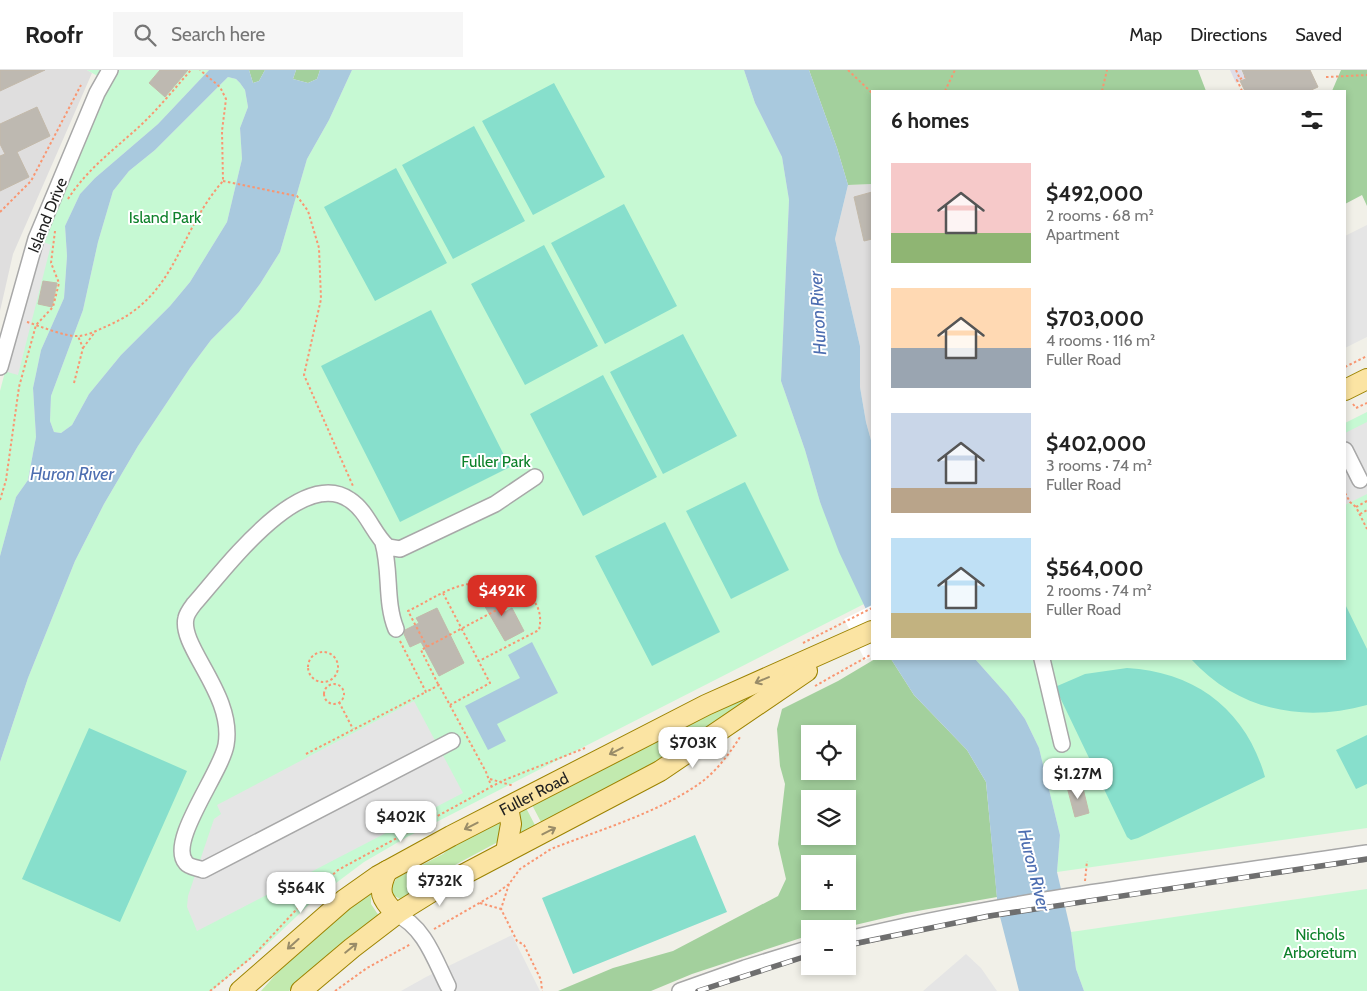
<!DOCTYPE html>
<html lang="en">
<head>
<meta charset="utf-8">
<style>
  body { margin:0; font-family:Cabin,sans-serif; background:#f6f6f6; color:#222; height:100vh; display:flex; flex-direction:column; font-size:19px; white-space:nowrap }
  * { box-sizing:border-box; margin:0 }
  p { font-size:16px; color:#767676 }
  .icon { flex:none; width:28px; height:28px; fill:none; stroke:currentColor; stroke-width:2; stroke-linecap:round; stroke-linejoin:round }
  .map { position:relative; flex:1; overflow:hidden }
  .sheet { position:absolute; left:871px; top:20px; width:475px; height:570px; display:flex; flex-direction:column; background:#fff; border-radius:0px; box-shadow:0 2px 8px #0003 }
  .sheet>* { flex:none }
  .tools { position:absolute; left:801px; top:655px; display:grid; gap:10px }
  .tools a { display:grid; place-items:center; width:55px; height:55px; border-radius:0px; background:#fff; box-shadow:0 2px 8px #0003; font-size:25px }
  .price { position:absolute; translate:-50% -42px; padding:0 11px; border-radius:10px; background:#fff; color:#222; font-size:16px; line-height:32px; filter:drop-shadow(0 1px 2px #0008) }
  .price::after { content:''; position:absolute; left:50%; top:30px; width:15px; height:11px; margin-left:-8px; background:inherit; clip-path:polygon(0 0,100% 0,50% 100%) }
  .price.active { background:#d93025; color:#fff }
  ul { padding:0; list-style:none }
  li { display:flex; align-items:center; gap:15px; height:125px; padding:0 20px }
  li span { display:grid; place-items:center; flex:none; width:140px; height:100px; border-radius:0px; color:#555 }
  li>.icon { margin-inline-start:auto }
  span .icon { width:60px; height:60px; fill:#fffc; stroke-width:1 }
  li b { font-size:21px }
  h2 { display:flex; justify-content:space-between; align-items:center; height:60px; padding:0 20px; font-size:21px }
  header { display:flex; align-items:center; gap:30px; box-sizing:border-box; height:70px; padding:0 25px; background:#fff; border-bottom:1px solid #e0e0e0 }
  header strong { font-size:24px }
  nav { display:flex; gap:28px; margin-inline-start:auto; font-size:18px }
  .search { width:350px; height:45px; background:#f6f6f6; display:flex; align-items:center; gap:12px; box-sizing:border-box; padding:0 18px; border-radius:0px; color:#767676; font-size:19px }
  .map>svg:first-child { display:block }
  .residential { fill:#dfdede }
  .grass { fill:#c2eaaf }
  .forest { fill:#a3d09d; fill-rule:evenodd }
  .park { fill:#c6f9d3 }
  .pitch { fill:#87dfcc }
  .parking { fill:#e5e5e5 }
  .plaza { fill:#dedce7 }
  .water { fill:#a9c9de; fill-rule:evenodd }
  .pier { fill:#fff }
  .building { fill:#beb9b1; stroke:#c3b9aa }
  .lines { fill:none; stroke-linecap:round; stroke-linejoin:round }
  .minor-casing { stroke:#a8a8a8; stroke-width:18 }
  .major-casing { stroke:#9c8301; stroke-width:22 }
  .path { stroke:#f99671; stroke-width:2; stroke-dasharray:2.5 2.5; stroke-linecap:butt }
  .minor { stroke:#fff; stroke-width:15 }
  .major { stroke:#fbe4a3; stroke-width:20 }
  .rail-casing { stroke:#6f6f6f; stroke-width:5.5 }
  .rail { stroke:#fff; stroke-width:4; stroke-dasharray:11; stroke-linecap:butt }
  .oneway { stroke:#998c68 }
  .labels { text-anchor:middle; stroke-width:4; stroke-linejoin:round; paint-order:stroke }
  .street-label { font-size:16px; fill:#212121; stroke:#fff }
  .park-label { font-size:16px; fill:#0d812a; stroke:#fff }
  .water-label { font-size:18px; font-style:italic; fill:#4d6eb1; stroke:#fff }
</style>
</head>
<body>
<header>
<strong>Roofr</strong>
<div class="search"><svg class="icon" aria-label="search" viewBox="0 0 24 24"><circle cx="10" cy="10" r="6"/><path d="M15 15l6 6"/></svg>Search here</div>
<nav><a>Map</a><a>Directions</a><a>Saved</a></nav>
</header>
<div class="map">
<svg width="1367" height="921" viewBox="0 0 1367 921">
  <rect width="100%" height="100%" fill="#f1f0e8"/>
  <path class="residential" d="M0,0H87L92,3L13,184L0,241Z
    M872,114V374L866,352L860,317V276L835,169L848,115Z"/>
  <path class="grass" d="M811,590L670,687L542,754L531,733Z
    M525,736L537,759L519,767L518,740Z
    M502,750L499,771L496,773L455,795L443,807L402,830L393,825L391,817L397,808L443,784L460,770Z
    M371,823V834L379,846L289,921H261L288,891L335,846Z"/>
  <path class="forest" d="M249,0H265L259,11L253,13Z
    M296,0H320L317,9L308,13L293,9Z
    M809,0H1198L1206,21H872V114L848,115L837,78Z
    M1341,0H1367V136L1362,125L1345,134V21H1332Z
    M875,589H891L914,625L967,680L986,712L997,827L906,843L838,859H810V865L692,904L651,921H558L613,898L673,881L778,826L786,809L778,774L785,714L780,696L777,659L782,639L838,611ZM810,664H848V701H810ZM810,729H848V766H810ZM810,794H848V831H810Z"/>
  <path class="park" d="M87,0H209L158,54L95,108L80,124L65,156L67,186L64,228L41,280L33,318L36,367L28,410L16,427L0,486V321L40,168L108,12Z
    M352,0H744L755,33L782,87L789,130L781,311L805,380L820,432L864,534L407,767L364,792L316,828L258,883L211,921H0V692L28,608L75,491L104,434L138,376L190,298L211,270L239,242L260,214L280,182L307,89L329,50Z
    M228,7L236,9L240,13L245,20L248,37L240,58L242,89L227,152L190,212L170,236L121,285L89,324L72,355L61,363L54,362L50,351L51,326L83,240L98,172L113,121L129,101L155,80Z
    M1367,342V758L1057,802L1060,765L1039,678L1025,649L1008,626L975,589H1345V353Z
    M1367,819V921H1084L1076,899L1071,862Z"/>
  <path class="pitch" d="M554,13L605,107L533,145L482,51Z
    M474,56L525,151L453,189L402,95Z
    M396,98L447,193L375,231L324,137Z
    M624,134L677,236L605,274L551,173Z
    M544,175L598,276L525,315L471,214Z
    M431,240L510,397L400,452L321,296Z
    M683,264L737,366L663,404L610,302Z
    M603,305L657,407L583,446L530,344Z
    M745,412L789,500L731,529L686,441Z
    M665,452L720,562L652,596L595,486Z
    M1345,534L1367,579V635C1303,653 1237,640 1191,589H1345Z
    M1127,598C1196,602 1246,640 1265,707L1138,768L1131,770L1127,767L1055,617L1085,604Z
    M89,658L187,701L120,852L22,809Z
    M1367,665V714L1356,719L1336,680Z
    M695,765L727,842L573,904L542,828Z"/>
  <path class="parking" d="M1367,155V267L1345,278V166Z
    M36,169L51,175L18,305L0,300Z
    M1367,352V424L1345,435V363Z
    M414,631L463,723L197,861L187,837L188,826L214,749L221,744L217,735Z
    M512,865L540,921H401L426,907Z
    M966,884L981,898L997,921H923Z"/>
  <path class="plaza" d="M1230,0H1241L1246,9L1236,13Z"/>
  <path class="water" d="M209,0H249L253,13L259,11L265,0H296L293,9L308,13L317,9L320,0H352L329,50L307,89L280,182L260,214L239,242L211,270L190,298L138,376L104,434L75,491L28,608L0,692V486L16,427L28,410L36,367L33,318L41,280L64,228L67,186L65,156L80,124L95,108L158,54ZM228,7L236,9L240,13L245,20L248,37L240,58L242,89L227,152L190,212L170,236L121,285L89,324L72,355L61,363L54,362L50,351L51,326L83,240L98,172L113,121L129,101L155,80Z
    M744,0H809L837,78L848,115L835,169L860,276V317L866,352L872,374V552L839,482L820,432L805,380L781,311L789,130L782,87L755,33Z
    M532,572L558,623L497,654L506,671L488,680L465,636L520,608L508,585Z
    M891,589H975L1008,626L1025,649L1039,678L1060,765L1057,802L1071,862L1076,899L1084,921H1019L998,839L986,712L967,680L914,625Z"/>
  <path class="pier" d="M872,535V587L865,590L844,549Z"/>
  <path class="building" d="M0,0H45L0,21Z
    M160,0H188L165,27L149,13Z
    M1242,0H1310L1318,17L1309,21H1245L1240,11L1246,9Z
    M37,37L50,66L17,82L29,107L0,121V86L5,84L0,74V54Z
    M872,122V169L864,171L854,127Z
    M43,211L57,213L52,237L38,234Z
    M493,521L505,542L512,538L524,561L505,571L480,528Z
    M437,538L464,593L439,606L421,572L410,577L404,564L405,560L419,553L416,548Z
    M1082,714L1089,743L1075,747L1067,717Z"/>
  <g class="lines">
    <g class="minor-casing">
      <path id="minor" d="M0,297L36,169L97,23L110,0
        M1345,380L1360,410
        M383,473C391,501 385,532 396,559
        M1042,589L1062,674
        M452,671L203,800C198,798 189,797 186,793C167,772 221,703 226,675C235,625 179,577 186,548C187,543 191,538 194,534C222,503 300,395 350,430C368,442 373,464 388,477L400,479L495,434L535,407
        M396,844C424,856 435,890 448,916
        M848,869C1018,828 1193,809 1367,783
        M680,921L745,898L810,878"/>
    </g>
    <g class="major-casing">
      <g id="major">
        <path d="M1345,320L1367,309"/>
        <path d="M506,782L511,754L508,737"/>
        <path d="M387,801C377,821 381,829 396,844"/>
        <path id="s1" d="M240,921L344,830L378,806L451,766L706,635L872,561"/>
        <path d="M301,921L352,878L399,842L436,819L660,701L807,601"/>
      </g>
    </g>
    <path class="path" d="M848,0L872,23
      M1236,0L1240,9
      M1326,7L1367,5
      M945,21L955,0
      M1102,21L1107,0
      M1242,21L1237,10L1245,7
      M223,111L297,126L308,141L319,178L321,229L304,305L353,416
      M68,129C87,99 116,78 141,55C159,38 175,18 191,0
      M0,142L31,111L81,15
      M27,252C40,256 65,267 78,266C87,266 98,260 107,256C178,226 177,163 223,111L222,61L226,29L220,17L200,0
      M83,278L95,262
      M1345,297L1367,286
      M74,313L83,278L78,266
      M1353,334L1356,338L1367,333
      M1345,423L1350,432L1356,437
      M0,430L6,410L19,317L36,255L53,237L59,213L51,193L55,161
      M1367,431L1356,437L1367,459
      M1360,444L1367,440
      M443,523L490,613L450,635
      M400,571L426,622L439,615L486,702L492,718
      M803,573L872,538
      M427,577L408,541C425,533 442,521 460,516C492,506 549,516 539,560L479,591
      M308 597a15 15 0 1 1 30 0a15 15 0 1 1-30 0Z
      M438,614L421,580L527,524
      M324 624a10 10 0 1 1 20 0a10 10 0 1 1-20 0Z
      M815,616L872,584
      M339,632L353,659
      M306,684L426,622
      M490,709L514,716
      M1085,811L1087,791
      M509,814L501,839L517,871L524,875L541,910L542,921
      M480,833L501,839
      M434,859L497,823L509,814L520,799L551,779C599,760 661,742 703,711C718,699 730,683 740,667
      M210,921L252,887L310,825L338,800L502,711L585,678
      M335,921L367,898L411,874"/>
    <use href="#minor" class="minor"/>
    <use href="#major" class="major"/>
    <g class="rail-casing">
      <path id="rail" d="M848,875L989,846L1367,789
        M698,921L810,885"/>
    </g>
    <use href="#rail" class="rail"/>
  </g>
  <defs><path id="oneway-shaft" d="M-6 0H5M1.5-3L5.5 0L1.5 3" fill="none" stroke-width="1.6" stroke-linecap="round" stroke-linejoin="round" transform="scale(1.25)"/></defs>
  <g class="oneway">
    <use href="#oneway-shaft" transform="translate(762 610) rotate(157)"/>
    <use href="#oneway-shaft" transform="translate(616 681) rotate(153)"/>
    <use href="#oneway-shaft" transform="translate(471 756) rotate(153)"/>
    <use href="#oneway-shaft" transform="translate(549 761) rotate(-27)"/>
    <use href="#oneway-shaft" transform="translate(293 874) rotate(138)"/>
    <use href="#oneway-shaft" transform="translate(351 878) rotate(-39)"/>
  </g>
  <g class="labels">
    <g class="street-label">
      <text transform="translate(47 145) rotate(-68)" y="6">Island Drive</text>
      <text dy="6" stroke="none"><textPath href="#s1" startOffset="356">Fuller Road</textPath></text>
    </g>
    <g class="park-label">
      <text x="165" y="153">Island Park</text>
      <text x="496" y="397">Fuller Park</text>
      <text x="1320" y="870">Nichols<tspan x="1320" dy="18">Arboretum</tspan></text>
    </g>
    <g class="water-label">
      <text transform="translate(818 243) rotate(-93)" y="6">Huron River</text>
      <text x="72" y="410">Huron River</text>
      <text transform="translate(1034 800) rotate(76)" y="6">Huron River</text>
    </g>
  </g>
</svg>
<div class="tools">
<a><svg class="icon" aria-label="locate" viewBox="0 0 24 24"><circle cx="12" cy="12" r="6"/><path d="M12 2v4M12 18v4M2 12h4M18 12h4"/></svg></a>
<a><svg class="icon" aria-label="layers" viewBox="0 0 24 24"><path d="M12 4l9 5-9 5-9-5zM3 14l9 5 9-5"/></svg></a>
<a>+</a>
<a>−</a>
</div>
<b class="price active" style="left:502px;top:547px">$492K</b>
<b class="price" style="left:693px;top:699px">$703K</b>
<b class="price" style="left:1078px;top:730px">$1.27M</b>
<b class="price" style="left:401px;top:773px">$402K</b>
<b class="price" style="left:440px;top:837px">$732K</b>
<b class="price" style="left:301px;top:844px">$564K</b>
<section class="sheet">
<h2>6 homes<svg class="icon" aria-label="filters" viewBox="0 0 24 24"><path d="M4 7h16M4 17h16"/><circle cx="9" cy="7" r="2"/><circle cx="15" cy="17" r="2"/></svg></h2>
<ul>
<li><span style="background:linear-gradient(#f6c9c9 70%,#8fb573 0)"><svg class="icon" aria-label="home" viewBox="0 0 24 24"><path d="M3 11l9-7 9 7M6 9v11h12V9"/></svg></span><div><b>$492,000</b><p>2 rooms · 68 m²</p><p>Apartment</p></div></li>
<li><span style="background:linear-gradient(#ffd9b3 60%,#9aa5b1 0)"><svg class="icon" aria-label="home" viewBox="0 0 24 24"><path d="M3 11l9-7 9 7M6 9v11h12V9"/></svg></span><div><b>$703,000</b><p>4 rooms · 116 m²</p><p>Fuller Road</p></div></li>
<li><span style="background:linear-gradient(#c9d6e8 75%,#b9a48a 0)"><svg class="icon" aria-label="home" viewBox="0 0 24 24"><path d="M3 11l9-7 9 7M6 9v11h12V9"/></svg></span><div><b>$402,000</b><p>3 rooms · 74 m²</p><p>Fuller Road</p></div></li>
<li><span style="background:linear-gradient(#bfe0f5 75%,#c2b280 0)"><svg class="icon" aria-label="home" viewBox="0 0 24 24"><path d="M3 11l9-7 9 7M6 9v11h12V9"/></svg></span><div><b>$564,000</b><p>2 rooms · 74 m²</p><p>Fuller Road</p></div></li>
</ul>
</section>
</div>
</body>
</html>
